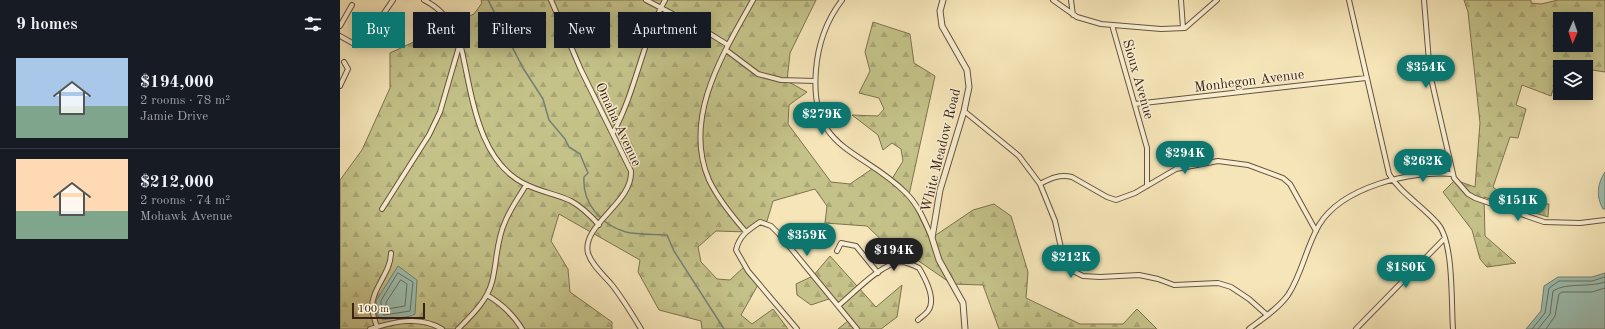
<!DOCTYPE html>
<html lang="en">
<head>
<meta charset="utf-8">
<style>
  body { margin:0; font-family:"Old Standard TT",serif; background:#20242c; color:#f1f3f6; height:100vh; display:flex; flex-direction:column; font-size:15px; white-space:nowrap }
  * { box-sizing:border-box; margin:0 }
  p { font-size:13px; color:#9ea1a6 }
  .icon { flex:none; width:22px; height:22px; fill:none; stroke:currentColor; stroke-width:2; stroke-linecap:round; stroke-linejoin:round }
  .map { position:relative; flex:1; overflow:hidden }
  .sheet { display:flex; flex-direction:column; background:#171b24; width:340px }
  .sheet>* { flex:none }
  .top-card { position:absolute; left:12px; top:12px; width:380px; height:36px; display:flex; gap:8px }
  .needle { width:26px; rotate:182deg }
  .buttons { position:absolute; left:1213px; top:12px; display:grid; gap:8px }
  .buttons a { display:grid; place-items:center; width:40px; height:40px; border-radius:0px; background:#171b24; box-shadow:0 2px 10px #0003; font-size:20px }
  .scale { position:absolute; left:12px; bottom:10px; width:73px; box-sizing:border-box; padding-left:4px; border:2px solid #392116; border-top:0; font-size:11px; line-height:14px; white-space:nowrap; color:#392116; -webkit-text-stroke:3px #f8eed1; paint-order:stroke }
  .price { position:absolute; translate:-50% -34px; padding:0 9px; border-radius:14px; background:#0f766e; color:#fff; font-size:13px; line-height:26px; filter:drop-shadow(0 1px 2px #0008) }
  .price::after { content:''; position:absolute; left:50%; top:24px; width:12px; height:9px; margin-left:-6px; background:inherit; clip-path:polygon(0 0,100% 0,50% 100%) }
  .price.current { background:#222; color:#fff }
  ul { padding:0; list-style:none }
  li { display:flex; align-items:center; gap:12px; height:100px; padding:0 16px }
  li+li { border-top:1px solid #363941 }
  li span { display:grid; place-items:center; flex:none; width:112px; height:80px; border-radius:0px; color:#555 }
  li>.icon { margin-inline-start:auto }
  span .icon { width:48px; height:48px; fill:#fffc; stroke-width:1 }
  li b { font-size:17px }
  h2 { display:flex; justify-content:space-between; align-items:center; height:48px; padding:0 16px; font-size:17px }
  .chip { padding:0 14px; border-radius:0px; background:#171b24; box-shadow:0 2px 10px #0003; font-size:14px; line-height:36px }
  .chip.current { background:#0f766e; color:#fff }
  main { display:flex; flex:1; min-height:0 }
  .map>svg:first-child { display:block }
  .forest { fill:url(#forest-firs); stroke:#7e7250; fill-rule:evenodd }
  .water { fill:#9cbfb1; stroke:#748073 }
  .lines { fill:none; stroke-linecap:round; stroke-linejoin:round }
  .shore { stroke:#6a7064; stroke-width:1 }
  .stream { stroke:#748073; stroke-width:1.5 }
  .minor-casing { stroke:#68523e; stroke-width:6 }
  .tertiary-casing { stroke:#68523e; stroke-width:7 }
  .minor { stroke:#f8eed1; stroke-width:4 }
  .tertiary { stroke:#f8eed1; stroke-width:5 }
  .labels { text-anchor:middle; stroke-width:3; stroke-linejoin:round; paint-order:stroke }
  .street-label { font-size:14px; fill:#392116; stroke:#f8eed1 }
</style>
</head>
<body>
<main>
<section class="sheet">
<h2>9 homes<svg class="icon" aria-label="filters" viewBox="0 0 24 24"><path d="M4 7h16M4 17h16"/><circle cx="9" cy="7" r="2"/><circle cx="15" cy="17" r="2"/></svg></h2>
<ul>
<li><span style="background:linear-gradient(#a9c7e8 60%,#7fa58c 0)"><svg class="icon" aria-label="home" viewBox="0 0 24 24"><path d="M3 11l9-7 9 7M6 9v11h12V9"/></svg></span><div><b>$194,000</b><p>2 rooms · 78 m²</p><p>Jamie Drive</p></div></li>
<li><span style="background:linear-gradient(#ffd9b3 65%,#7fa58c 0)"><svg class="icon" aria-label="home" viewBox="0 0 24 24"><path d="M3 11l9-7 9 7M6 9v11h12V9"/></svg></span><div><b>$212,000</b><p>2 rooms · 74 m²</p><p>Mohawk Avenue</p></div></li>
</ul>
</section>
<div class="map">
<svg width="1265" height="329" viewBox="0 0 1265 329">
  <defs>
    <pattern id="forest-firs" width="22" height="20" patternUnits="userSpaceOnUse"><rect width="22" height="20" fill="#c4c289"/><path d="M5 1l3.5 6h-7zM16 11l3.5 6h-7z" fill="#a9a676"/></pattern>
  </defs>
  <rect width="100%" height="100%" fill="#f5e5b8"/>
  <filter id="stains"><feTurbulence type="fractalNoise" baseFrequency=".005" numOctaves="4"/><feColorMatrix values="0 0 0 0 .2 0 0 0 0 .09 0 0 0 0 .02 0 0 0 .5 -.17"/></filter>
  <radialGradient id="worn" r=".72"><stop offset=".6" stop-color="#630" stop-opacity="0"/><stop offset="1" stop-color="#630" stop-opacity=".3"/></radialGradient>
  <path class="forest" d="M141,0H476L450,53L447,81L467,92L449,105L448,124L491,182L510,184L532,169L550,182L563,161L561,149L552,143L543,150L538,135L512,115L538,116L544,109L539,98L519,93L530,71L525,52L533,22L570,34L574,63L595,76L569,195L590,239L633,210L654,204L671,216L688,272L686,298L740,324H783L797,309L817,329H659L643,285L612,284L567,253L553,251L527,226L485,223L487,206L475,189L433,201L427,221L407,232L376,231L358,247L361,262L377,279L390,280L405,266L419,283L401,315L412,324L433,309L448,329H362L361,321L319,310L298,272L300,260L219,214L211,241L228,269L230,292L272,322V329H0V180L22,150L50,88V53L134,14L142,3Z
    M1124,0H1191V3L1201,4L1218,0H1265V72L1246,69V67H1220V84L1214,87L1211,96L1182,85L1176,105L1186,109L1178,138L1170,137L1153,187L1171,202L1209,204L1208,217L1144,197L1145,236L1176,263L1147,267L1140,259L1132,230L1103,192L1115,180L1135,187L1140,123L1128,12ZM1220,19H1246V45H1220Z
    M490,256L536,307L562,285L557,317L541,329H498L508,321L492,298L471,305L457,295L456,284L473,276Z"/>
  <path class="water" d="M1265,172V209H1263C1256,197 1257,184 1265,172Z
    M58,266L77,280L75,314C70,318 50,318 43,320L37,315L36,301Z
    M1265,273V329H1186L1201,311L1204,286L1218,277H1252Z"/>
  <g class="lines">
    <path class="shore" d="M58,273L73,282L70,311L44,315L41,313V301Z
      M61,280L67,284L65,306L47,309L46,303Z
      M1192,329L1205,313L1209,288L1219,281H1252L1265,277
      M1198,329L1210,314L1213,291C1227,282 1248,288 1265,282
      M1206,329L1215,316L1219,294L1222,292H1252L1265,288"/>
    <path class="stream" d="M148,0L183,68L203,99L209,120L225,139L229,147L240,154L248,173L244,177C242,203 261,225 286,232C298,235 314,234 327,235L334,251L384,329"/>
    <g class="minor-casing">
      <path id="minor" d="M84,0C102,9 113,23 120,43C132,91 136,160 185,184C200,192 217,194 231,201C242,207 251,216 259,225
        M211,0L241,70L291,171C293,203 241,225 248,253C252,266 264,275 272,285C283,299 292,314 301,329
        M306,0L367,32L388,45
        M502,0C486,21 478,44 476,70C469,151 521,148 566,193C579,206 585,222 592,238
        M713,0L737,17L761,24L821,29L845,28L877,0
        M731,0L733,15
        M841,0L843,28
        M1009,0L1049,174C1061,194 1083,206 1098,224C1114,243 1111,303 1113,329
        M1084,0L1090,74L1114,178L1128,194L1135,198L1204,222L1240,223L1265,220
        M772,25L807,148V186
        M0,26L12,5
        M33,29L53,0
        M0,36L16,45
        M386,50L418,74L441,80L475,81
        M0,86L8,69L4,62
        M795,104L1026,78
        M624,111L679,156L700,184L715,221L724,261L735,272L743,276L760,277L799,275L818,279L834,285L878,283L891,287L909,299L927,315
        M273,133C296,91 302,42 325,0
        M700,184C711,178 720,174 732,177L767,197L776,200L795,193L836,169L878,161L908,165L943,178L950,184L976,231
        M42,209L89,135L100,112L120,43
        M406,232C392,216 378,199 369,180C342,117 384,52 413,0
        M497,251L501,243L516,246L538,273
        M147,295C162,304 173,314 182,329
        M498,306C513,294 541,263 561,262C567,262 573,265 579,268C585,278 597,299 588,311C585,315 581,317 578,320
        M37,327C35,321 33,315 32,309C31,289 51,273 51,253
        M30,329C53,322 79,315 102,329
        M118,329C131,316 147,301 152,282C157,263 156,241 165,222C170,209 179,197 186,185
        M457,329L408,271L396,250C399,236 408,230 420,222L431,226L439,234L517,329
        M909,329C922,319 938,309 948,295C962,274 966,247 979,225C1002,187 1071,170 1113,174
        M1016,329L1105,238"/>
    </g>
    <g class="tertiary-casing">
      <path id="tertiary" d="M603,0L600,11L602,26L627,70L629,87L624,111L600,190L592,238L599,260L623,303L625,329"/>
    </g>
    <use href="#minor" class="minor"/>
    <use href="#tertiary" class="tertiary"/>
  </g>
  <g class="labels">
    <g class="street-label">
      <text transform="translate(799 79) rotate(74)" y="5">Sioux Avenue</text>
      <text transform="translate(909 80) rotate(-7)" y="5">Monhegon Avenue</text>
      <text transform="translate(279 124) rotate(65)" y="5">Omaha Avenue</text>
      <text transform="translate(600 150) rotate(-76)" y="5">White Meadow Road</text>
    </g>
  </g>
  <rect width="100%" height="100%" filter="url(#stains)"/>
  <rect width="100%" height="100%" fill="url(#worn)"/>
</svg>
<div class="buttons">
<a><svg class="needle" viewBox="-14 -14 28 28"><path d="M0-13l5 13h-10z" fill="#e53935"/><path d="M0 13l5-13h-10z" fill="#9ea1a6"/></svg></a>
<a><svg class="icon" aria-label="layers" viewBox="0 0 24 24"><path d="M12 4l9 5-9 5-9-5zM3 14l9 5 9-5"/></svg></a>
</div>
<div class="scale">100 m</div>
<b class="price" style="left:1086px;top:89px">$354K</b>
<b class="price" style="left:482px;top:136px">$279K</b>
<b class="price" style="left:845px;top:175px">$294K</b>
<b class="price" style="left:1083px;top:183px">$262K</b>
<b class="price" style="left:1178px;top:222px">$151K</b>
<b class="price" style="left:467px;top:257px">$359K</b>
<b class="price current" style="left:554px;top:272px">$194K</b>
<b class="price" style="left:731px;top:279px">$212K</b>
<b class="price" style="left:1066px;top:289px">$180K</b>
<div class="top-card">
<a class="chip current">Buy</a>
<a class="chip">Rent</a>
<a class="chip">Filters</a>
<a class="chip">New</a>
<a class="chip">Apartment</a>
</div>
</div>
</main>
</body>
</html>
